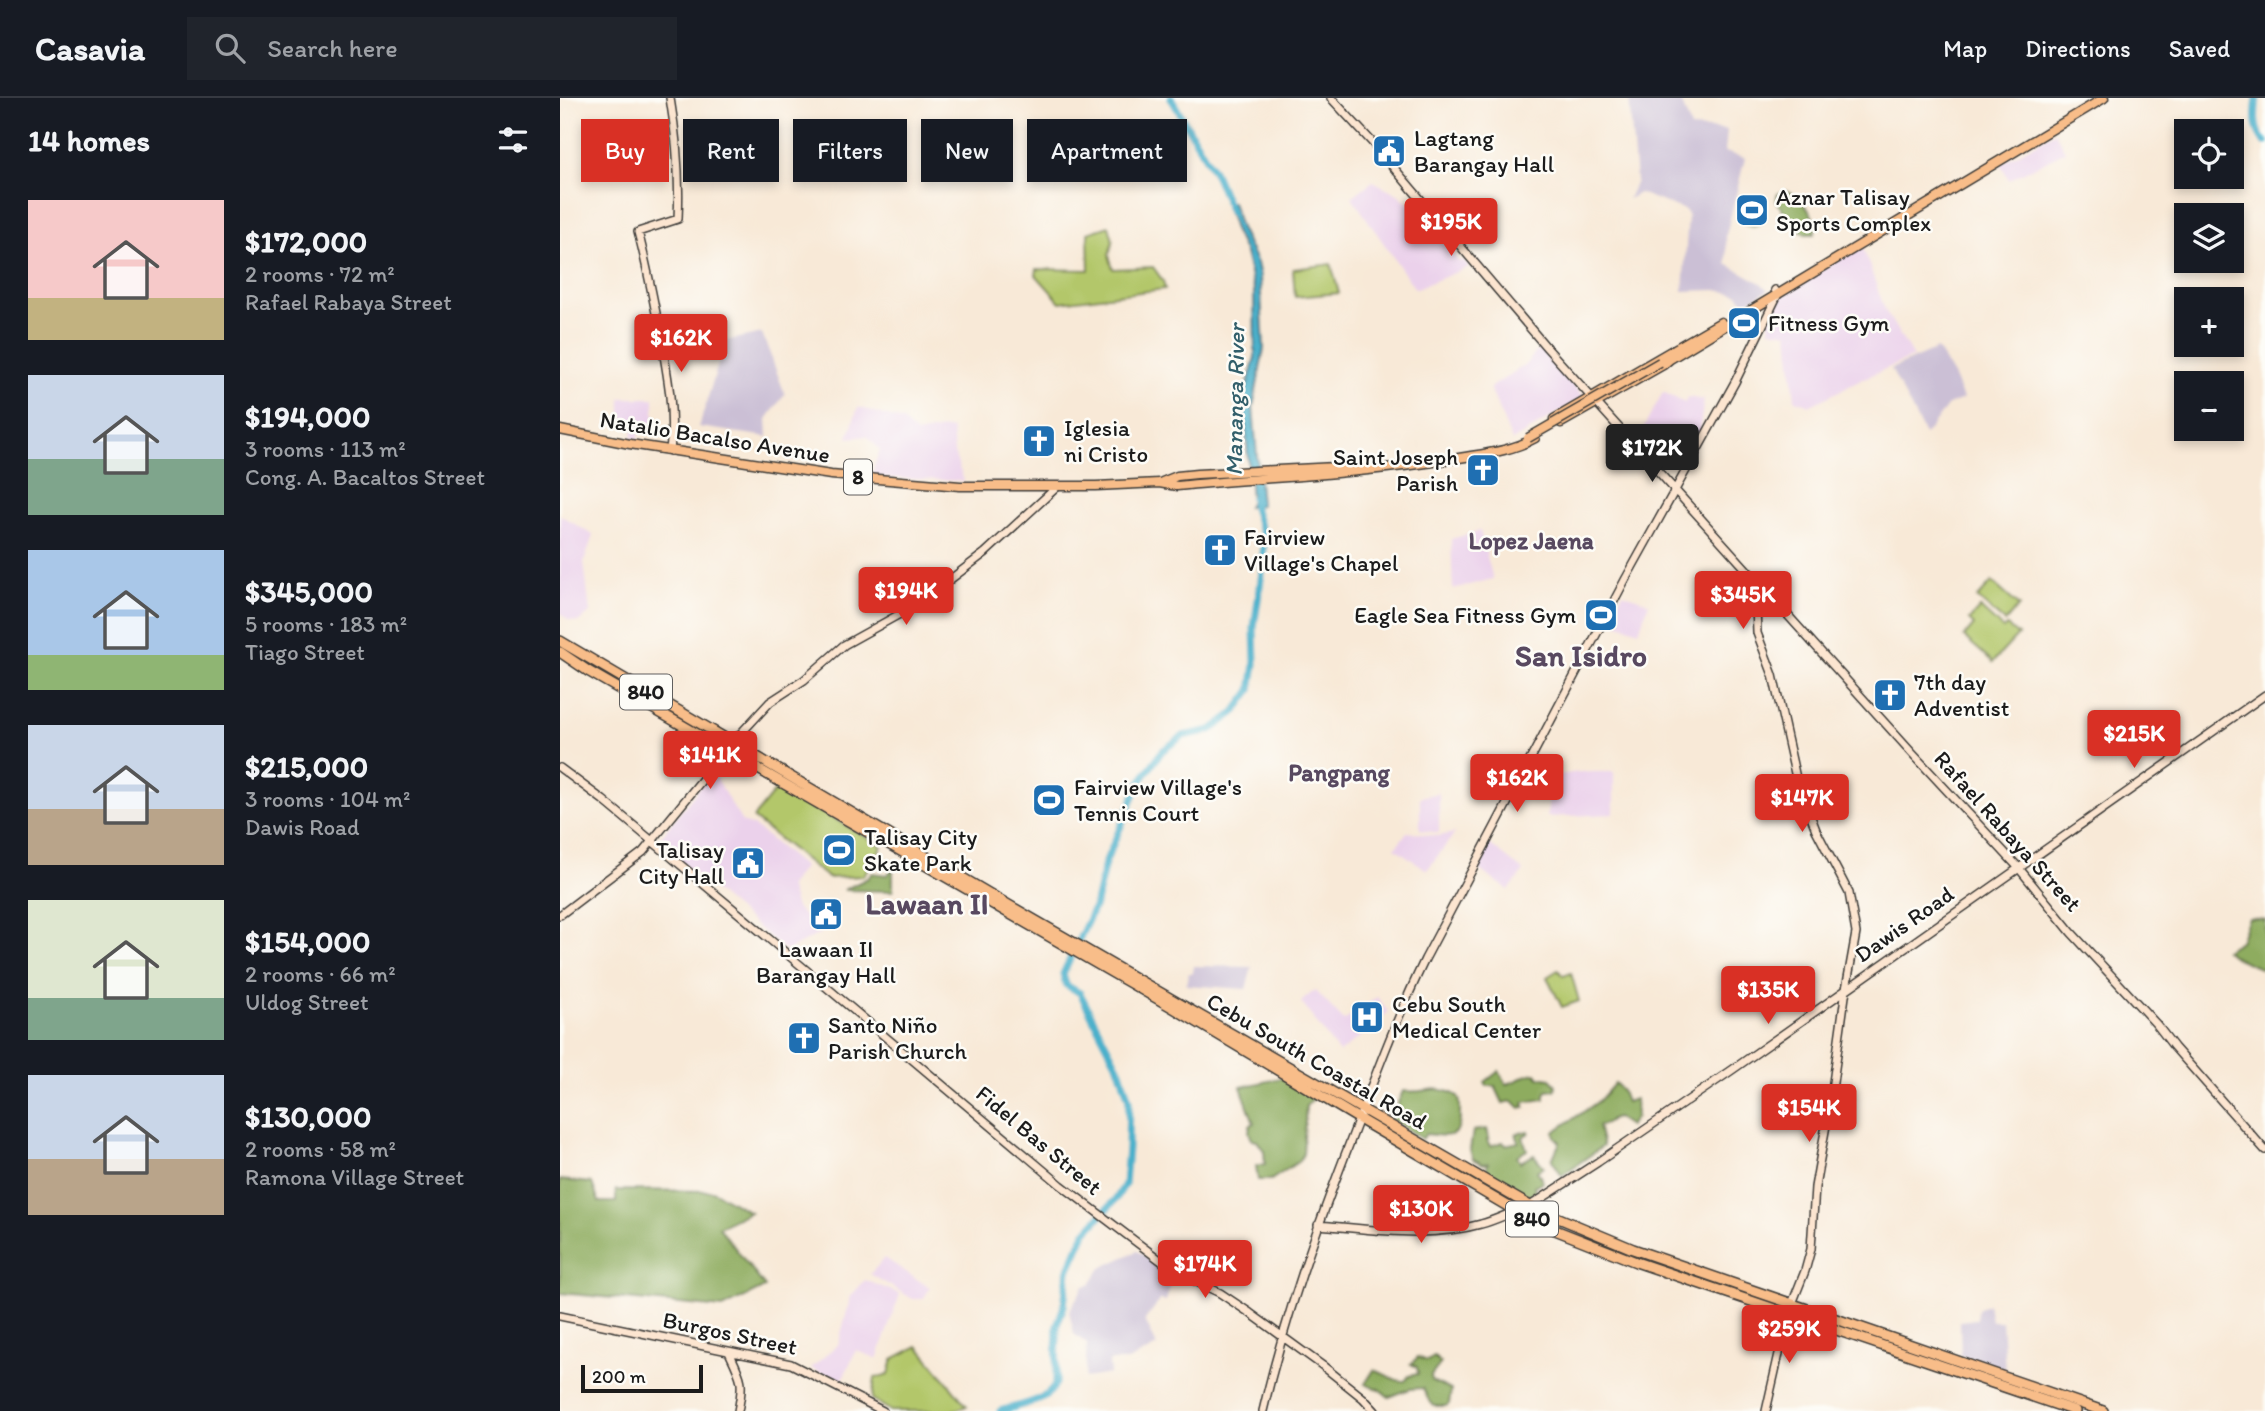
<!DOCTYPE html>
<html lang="en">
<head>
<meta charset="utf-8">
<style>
  body { margin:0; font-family:Itim,sans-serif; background:#20242c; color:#f1f3f6; height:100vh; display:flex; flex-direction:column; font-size:26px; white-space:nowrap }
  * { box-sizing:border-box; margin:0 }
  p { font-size:23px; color:#9ea1a6 }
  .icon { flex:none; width:38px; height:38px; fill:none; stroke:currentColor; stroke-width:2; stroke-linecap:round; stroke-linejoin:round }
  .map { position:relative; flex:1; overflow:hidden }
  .sheet { display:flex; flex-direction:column; background:#171b24; width:560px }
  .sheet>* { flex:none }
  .top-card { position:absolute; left:21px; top:21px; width:665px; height:63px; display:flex; gap:14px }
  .tools { position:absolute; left:1614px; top:21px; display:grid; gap:14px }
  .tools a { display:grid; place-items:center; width:70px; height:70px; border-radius:0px; background:#171b24; box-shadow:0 4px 10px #0003; font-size:35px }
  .scale { position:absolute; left:21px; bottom:18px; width:122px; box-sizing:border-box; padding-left:7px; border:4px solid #1c1c1c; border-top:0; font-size:19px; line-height:24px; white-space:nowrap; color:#1c1c1c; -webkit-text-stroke:5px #fdfcf7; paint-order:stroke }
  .price { position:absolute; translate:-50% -60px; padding:0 16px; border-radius:7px; background:#d93025; color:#fff; font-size:23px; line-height:46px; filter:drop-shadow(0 2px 4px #0008) }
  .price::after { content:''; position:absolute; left:50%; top:42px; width:21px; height:16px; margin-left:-10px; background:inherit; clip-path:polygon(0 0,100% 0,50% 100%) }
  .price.active { background:#222; color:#fff }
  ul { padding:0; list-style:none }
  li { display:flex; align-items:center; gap:21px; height:175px; padding:0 28px }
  li span { display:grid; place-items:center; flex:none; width:196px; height:140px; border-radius:0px; color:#555 }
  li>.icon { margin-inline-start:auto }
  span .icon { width:84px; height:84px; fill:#fffc; stroke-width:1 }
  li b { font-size:30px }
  h2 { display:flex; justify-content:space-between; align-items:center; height:84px; padding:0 28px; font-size:30px }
  .chip { padding:0 24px; border-radius:0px; background:#171b24; box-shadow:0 4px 10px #0003; font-size:24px; line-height:63px }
  .chip.active { background:#d93025; color:#fff }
  header { display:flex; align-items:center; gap:42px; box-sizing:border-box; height:98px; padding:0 35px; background:#171b24; border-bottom:2px solid #363941 }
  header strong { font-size:33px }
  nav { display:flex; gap:38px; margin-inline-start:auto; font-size:24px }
  .search { width:490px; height:63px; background:#20242c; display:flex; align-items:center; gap:18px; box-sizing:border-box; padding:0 24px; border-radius:0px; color:#9ea1a6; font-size:26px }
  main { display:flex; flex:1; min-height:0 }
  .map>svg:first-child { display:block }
  .built { fill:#ebd1eb }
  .industrial { fill:#cbbfd5 }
  .green { fill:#b3c76a; stroke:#687243; stroke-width:2 }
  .forest { fill:#8eac5e; stroke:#55643d; stroke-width:2 }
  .water { fill:#4cb0cb; stroke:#346674; stroke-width:2 }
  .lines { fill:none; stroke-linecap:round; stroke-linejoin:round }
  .river { stroke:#4cb0cb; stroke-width:7 }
  .secondary-casing { stroke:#3d3b38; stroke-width:10 }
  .primary-casing { stroke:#3d3b38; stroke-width:11 }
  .highway-casing { stroke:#3d3b38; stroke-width:12 }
  .secondary { stroke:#fce5d0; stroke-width:7 }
  .primary { stroke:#f8bd89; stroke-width:8 }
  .highway { stroke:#f8bd89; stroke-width:9 }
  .primary-bridge-casing { stroke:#3d3b38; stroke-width:11; stroke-linecap:butt }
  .primary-bridge { stroke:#f8bd89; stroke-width:8 }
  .labels { text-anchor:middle; stroke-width:5; stroke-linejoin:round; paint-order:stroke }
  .shield { fill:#fdfcf7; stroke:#605f5e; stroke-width:2 }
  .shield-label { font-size:21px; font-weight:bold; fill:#1c1c1c }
  .poi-label { font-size:23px; fill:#1c1c1c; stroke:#fdfcf7; text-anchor:start }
  .street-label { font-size:23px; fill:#1c1c1c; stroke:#fdfcf7 }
  .water-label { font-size:24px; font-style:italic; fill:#325f6b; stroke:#fdfcf7 }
  .neighbourhood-label { font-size:24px; font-weight:bold; fill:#584960; stroke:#fdfcf7 }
  .district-label { font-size:30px; font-weight:bold; fill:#584960; stroke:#fdfcf7 }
</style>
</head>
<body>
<header>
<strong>Casavia</strong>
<div class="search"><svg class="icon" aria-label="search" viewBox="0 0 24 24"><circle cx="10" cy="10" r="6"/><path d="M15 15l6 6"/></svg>Search here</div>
<nav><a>Map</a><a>Directions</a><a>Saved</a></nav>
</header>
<main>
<section class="sheet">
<h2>14 homes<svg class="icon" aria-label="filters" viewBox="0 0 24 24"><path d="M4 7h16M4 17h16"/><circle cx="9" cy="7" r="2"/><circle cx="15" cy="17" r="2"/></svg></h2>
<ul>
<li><span style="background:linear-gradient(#f6c9c9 70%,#c2b280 0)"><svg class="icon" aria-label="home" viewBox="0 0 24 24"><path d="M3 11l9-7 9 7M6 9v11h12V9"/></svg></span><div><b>$172,000</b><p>2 rooms · 72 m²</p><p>Rafael Rabaya Street</p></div></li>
<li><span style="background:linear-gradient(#c9d6e8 60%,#7fa58c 0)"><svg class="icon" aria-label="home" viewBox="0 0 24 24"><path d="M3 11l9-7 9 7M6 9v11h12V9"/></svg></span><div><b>$194,000</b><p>3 rooms · 113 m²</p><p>Cong. A. Bacaltos Street</p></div></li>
<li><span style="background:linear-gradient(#a9c7e8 75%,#8fb573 0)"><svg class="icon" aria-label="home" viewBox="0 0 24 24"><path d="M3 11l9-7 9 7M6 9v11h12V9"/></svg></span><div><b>$345,000</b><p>5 rooms · 183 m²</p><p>Tiago Street</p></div></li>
<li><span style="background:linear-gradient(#c9d6e8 60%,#b9a48a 0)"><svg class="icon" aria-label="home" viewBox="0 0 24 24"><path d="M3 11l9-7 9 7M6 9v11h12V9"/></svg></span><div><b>$215,000</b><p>3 rooms · 104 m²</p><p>Dawis Road</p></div></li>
<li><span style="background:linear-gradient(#dfe7d0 70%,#7fa58c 0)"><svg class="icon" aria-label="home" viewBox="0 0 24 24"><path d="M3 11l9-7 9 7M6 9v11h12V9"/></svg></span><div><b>$154,000</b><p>2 rooms · 66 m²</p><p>Uldog Street</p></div></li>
<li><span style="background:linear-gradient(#c9d6e8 60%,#b9a48a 0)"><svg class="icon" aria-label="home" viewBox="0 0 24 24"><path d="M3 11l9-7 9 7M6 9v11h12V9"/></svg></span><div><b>$130,000</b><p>2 rooms · 58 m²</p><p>Ramona Village Street</p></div></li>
</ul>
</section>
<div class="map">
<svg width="1705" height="1313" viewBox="0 0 1705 1313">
  <rect width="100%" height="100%" fill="#fdfcf7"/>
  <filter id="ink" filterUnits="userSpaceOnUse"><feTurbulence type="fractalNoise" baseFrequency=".0143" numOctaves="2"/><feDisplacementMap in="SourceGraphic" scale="14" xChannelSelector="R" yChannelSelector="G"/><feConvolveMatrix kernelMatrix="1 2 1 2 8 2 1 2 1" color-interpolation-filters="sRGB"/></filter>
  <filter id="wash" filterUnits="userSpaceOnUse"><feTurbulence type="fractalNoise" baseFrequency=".00686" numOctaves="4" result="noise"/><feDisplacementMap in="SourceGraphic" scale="28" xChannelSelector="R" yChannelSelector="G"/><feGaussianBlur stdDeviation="1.57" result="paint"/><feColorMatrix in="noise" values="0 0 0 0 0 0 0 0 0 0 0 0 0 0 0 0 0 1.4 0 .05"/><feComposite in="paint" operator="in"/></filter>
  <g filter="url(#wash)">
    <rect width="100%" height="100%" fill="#f8e9d7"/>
    <path class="built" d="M1495,34L1505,53L1449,82L1441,66Z
      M813,83L838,96L865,121L899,164L903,162L909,169L855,191L792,99Z
      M1302,147L1325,212L1353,259L1309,278L1251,307L1235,302L1228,235L1210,232L1208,217L1220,197Z
      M980,250L1024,299L952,343L930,290L965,267Z
      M1103,294L1125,305L1127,299L1144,302L1140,328L1143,332L1130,357L1108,355L1095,349L1094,351L1077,342Z
      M61,300H94V326L80,328L78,341L71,340L74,329L61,318Z
      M298,309L343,323L357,336L382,331H392L394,355L404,383L313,379L314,368L320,352L307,338L288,340Z
      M0,417L33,437L24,464L30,515L18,524L8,522L0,514Z
      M920,433L933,481L893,491L891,441Z
      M1063,495L1089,505L1079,533L1048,522Z
      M152,674L182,724L194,728L244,769L229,788L236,810L261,835L226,853L97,744Z
      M1019,674H1054V716L987,719L991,678Z
      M879,695V735L860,732V699Z
      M847,734L878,738L895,735L867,772L835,750Z
      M928,745L964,773L949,792L915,769Z
      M755,892L784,923L817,899L828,914L814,928L779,955L741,904Z
      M325,1160L370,1190L363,1201H353L310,1176Z
      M305,1182L340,1196L317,1261L296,1252L281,1285L251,1270L278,1247L291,1198Z"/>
    <path class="industrial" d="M1069,0H1120L1131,30L1167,32L1165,54L1185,60L1166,137L1167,166L1201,185L1208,192L1185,205L1178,196L1156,192L1123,193L1128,118L1125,112L1079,95L1068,101L1076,83Z
      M202,235L225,296L207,321L208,339L139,329L165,243Z
      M1377,251L1394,279L1403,301L1388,307L1365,337L1331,271Z
      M634,868L692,869L686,891L626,887L629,875H633Z
      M577,1153L614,1176L606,1203L600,1202L585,1222L597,1248L568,1263H549L550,1276L525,1280L527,1246L514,1236L509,1213L524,1188L530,1187L541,1170Z
      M1428,1206L1431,1223H1442L1445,1272L1401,1258L1400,1223L1417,1221L1418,1211Z"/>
    <path class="green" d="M1178 114a14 14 0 1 1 28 0a14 14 0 1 1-28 0Z
      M549,128L553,143L549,157L553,171L593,169L603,183L605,191L500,204L476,177L477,171L529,172L528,135Z
      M771,166L779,195L735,199L733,171Z
      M1432,484L1459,508L1445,524L1417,500Z
      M1420,510L1443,531L1447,528L1458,537L1433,564L1404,539L1414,527L1409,522Z
      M218,689L322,748L303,778L268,780L193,720Z
      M998,872L1003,878L1011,875L1019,903L1002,909L987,879Z
      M358,1248L407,1308L392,1313H331L312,1301L315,1280L329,1276L333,1261Z"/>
    <path class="forest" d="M1224,92C1238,96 1261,120 1254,136H1245L1235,128L1216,103L1218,96Z
      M333,770V793L284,792L308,780L312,775L327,777Z
      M1689,820L1705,822V872L1674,859L1665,852L1680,843Z
      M939,973L946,986C958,984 964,976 976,975L979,979L990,981L996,987L995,992L987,993L985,996V1001L964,1004L965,1009L960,1010L953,1003L943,1005L935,988H927L925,984Z
      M722,980L754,1000L746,1008L743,1056L739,1063L711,1082H698L696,1068L705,1066L704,1053L697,1043L692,1042L689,1034L690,1027L694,1025L681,989Z
      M1055,985L1061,991L1066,1004L1075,1001L1076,1019L1069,1028L1057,1020C1049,1021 1046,1027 1038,1028L1043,1048L1002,1077L992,1062L1000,1044L995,1039L994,1034L1039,1003Z
      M878,991C884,993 895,994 898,999C901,1003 900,1011 900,1016C901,1042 887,1039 866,1036L862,1041L831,1021L843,993C855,995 865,992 878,991Z
      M927,1031L929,1040L927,1042L930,1048L943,1044L945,1047L959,1044L956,1036L968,1033L969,1035L963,1039L967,1052L957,1058L960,1064L974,1057L984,1069L977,1073L983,1084L974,1088L976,1095L963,1099L929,1081L928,1075L926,1073L928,1065L923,1066L913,1061L910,1052L913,1033Z
      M0,1082L32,1085L39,1104H56V1092L153,1093L190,1114L159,1129L205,1189L163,1210L0,1195Z
      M858,1259L867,1263L874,1259L881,1265L871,1278L872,1283L891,1292L889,1306L886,1308H874L868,1301L863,1290L850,1291L829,1299L819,1291L805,1286L814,1272C826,1275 833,1284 845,1283L849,1278L858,1276L857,1269L851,1266Z"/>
    <path class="water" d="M672,104L680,130L697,165L700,179L704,250L693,309L701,407L688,409L691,402L684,307L685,296L695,259L694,191L685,155L674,132L666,106Z"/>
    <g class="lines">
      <path class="river" d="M611,0L656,78L671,114
        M1697,0C1695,16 1693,32 1705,44
        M440,1313C458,1307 489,1304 496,1285L497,1227L504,1208L508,1173L525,1135L556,1101L565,1086L568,1050L569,1002L560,973L520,895L506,887L503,876L536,805L545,765L580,684L602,653L623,638L651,632L674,615L691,592L695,566L694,529L702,474L704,440L694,410L693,400"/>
    </g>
  </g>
  <g filter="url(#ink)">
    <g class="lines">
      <g class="secondary-casing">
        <path id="secondary" d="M110,0C117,41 120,80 118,121L78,134C87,167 93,201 100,235C107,274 115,313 110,353
          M771,0L811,43L987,250L1352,655L1458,769L1511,834L1597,927L1614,949L1705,1052
          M1195,481L1197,535L1213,577L1236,680L1256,732L1289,795L1296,835L1286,891L1271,999L1255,1089L1251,1151L1245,1173L1228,1216L1206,1313
          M0,670L43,702L220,850L501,1087L604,1165L631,1181L660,1195L690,1215L763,1268L803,1300L815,1313
          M0,817L83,754L172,645L210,604L244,582L284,547L338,517L379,490L425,455L498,388
          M970,1108L1038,1064L1172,972L1705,597
          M758,1127C810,1131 869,1141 921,1126C933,1123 945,1117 956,1113
          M0,1218L231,1266L323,1313
          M169,1254C182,1281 184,1283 178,1313
          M703,1313C725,1219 757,1129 792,1039C815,978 837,919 865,861L1065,482L1175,284L1218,196L1215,192"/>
      </g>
      <g class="primary-casing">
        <path id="primary" d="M994,321L1161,224
          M1001,325L1103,267L1110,261L1544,0
          M0,332L70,346L271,377L400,388H536L599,385L617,388C709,379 801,376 893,361C920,356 951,354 975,340
          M602,384L617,378L637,376L815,367"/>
      </g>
      <g class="highway-casing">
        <path id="highway" d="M0,543L445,805L970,1108L1073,1151L1543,1313
          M0,554L28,573L612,909L806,1025L956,1113L985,1128L1076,1164L1515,1313"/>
      </g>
      <use href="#secondary" class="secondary"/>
      <use href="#primary" class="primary"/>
      <use href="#highway" class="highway"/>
      <g class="primary-bridge-casing">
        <path id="primary-bridge" d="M968,340L1100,264"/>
      </g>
      <use href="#primary-bridge" class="primary-bridge"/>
    </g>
  </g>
  <defs>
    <g id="civic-square" transform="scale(1.75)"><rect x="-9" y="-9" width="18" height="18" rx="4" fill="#1f6fb2" stroke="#fdfcf7"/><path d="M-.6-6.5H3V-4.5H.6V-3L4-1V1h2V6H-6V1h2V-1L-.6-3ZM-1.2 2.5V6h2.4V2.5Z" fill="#fff"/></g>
    <g id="stadium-square" transform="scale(1.75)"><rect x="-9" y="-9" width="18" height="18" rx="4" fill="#1f6fb2" stroke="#fdfcf7"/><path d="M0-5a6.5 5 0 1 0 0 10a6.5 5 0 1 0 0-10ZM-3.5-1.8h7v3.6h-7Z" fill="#fff"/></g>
    <g id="church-square" transform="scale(1.75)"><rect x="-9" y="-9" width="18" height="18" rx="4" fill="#1f6fb2" stroke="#fdfcf7"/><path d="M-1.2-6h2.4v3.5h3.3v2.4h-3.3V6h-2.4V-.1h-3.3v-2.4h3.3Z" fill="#fff"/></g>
    <g id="hospital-square" transform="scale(1.75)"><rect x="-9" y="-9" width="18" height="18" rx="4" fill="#1f6fb2" stroke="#fdfcf7"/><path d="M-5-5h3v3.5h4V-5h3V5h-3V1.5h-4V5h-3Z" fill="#fff"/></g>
  </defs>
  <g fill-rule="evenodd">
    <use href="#civic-square" x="829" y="53"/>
    <use href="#stadium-square" x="1192" y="112"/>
    <use href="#stadium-square" x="1184" y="225"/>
    <use href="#church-square" x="479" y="343"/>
    <use href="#church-square" x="923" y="372"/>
    <use href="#church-square" x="660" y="452"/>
    <use href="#stadium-square" x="1041" y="517"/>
    <use href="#church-square" x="1330" y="597"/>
    <use href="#stadium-square" x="489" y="702"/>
    <use href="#stadium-square" x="279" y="752"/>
    <use href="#civic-square" x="188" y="765"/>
    <use href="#civic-square" x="266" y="816"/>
    <use href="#hospital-square" x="807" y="919"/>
    <use href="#church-square" x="244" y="940"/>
  </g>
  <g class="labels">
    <g class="shield">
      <rect x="284" y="361.5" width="28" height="35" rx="5"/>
      <rect x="60" y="576.5" width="52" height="35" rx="5"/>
      <rect x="946" y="1103.5" width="52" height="35" rx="5"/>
    </g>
    <g class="shield-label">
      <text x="298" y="386">8</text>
      <text x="86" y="601">840</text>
      <text x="972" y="1128">840</text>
    </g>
    <g class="poi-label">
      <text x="854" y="48">Lagtang<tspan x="854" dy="26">Barangay Hall</tspan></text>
      <text x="1216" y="107">Aznar Talisay<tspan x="1216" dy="26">Sports Complex</tspan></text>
      <text x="1208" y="233">Fitness Gym</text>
      <text x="504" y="338">Iglesia<tspan x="504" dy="26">ni Cristo</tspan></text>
      <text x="898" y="367" text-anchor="end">Saint Joseph<tspan x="898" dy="26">Parish</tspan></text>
      <text x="684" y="447">Fairview<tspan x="684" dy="26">Village's Chapel</tspan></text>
      <text x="1016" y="525" text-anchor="end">Eagle Sea Fitness Gym</text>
      <text x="1354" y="592">7th day<tspan x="1354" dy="26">Adventist</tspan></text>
      <text x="514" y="697">Fairview Village's<tspan x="514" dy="26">Tennis Court</tspan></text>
      <text x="304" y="747">Talisay City<tspan x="304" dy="26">Skate Park</tspan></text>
      <text x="164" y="760" text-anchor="end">Talisay<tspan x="164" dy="26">City Hall</tspan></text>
      <text x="266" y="859" text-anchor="middle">Lawaan II<tspan x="266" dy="26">Barangay Hall</tspan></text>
      <text x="832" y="914">Cebu South<tspan x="832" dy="26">Medical Center</tspan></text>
      <text x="268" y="935">Santo Niño<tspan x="268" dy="26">Parish Church</tspan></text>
    </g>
    <g class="street-label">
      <text transform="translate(155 339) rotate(9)" y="8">Natalio Bacalso Avenue</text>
      <text transform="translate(1448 733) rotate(48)" y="8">Rafael Rabaya Street</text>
      <text transform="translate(1344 826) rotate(-35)" y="8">Dawis Road</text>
      <text transform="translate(757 963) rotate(30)" y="8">Cebu South Coastal Road</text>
      <text transform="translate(479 1042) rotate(40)" y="8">Fidel Bas Street</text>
      <text transform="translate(170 1235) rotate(12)" y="8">Burgos Street</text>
    </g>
    <g class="water-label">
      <text transform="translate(675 302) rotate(-89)" y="8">Mananga River</text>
    </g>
    <g class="neighbourhood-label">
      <text x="971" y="451">Lopez Jaena</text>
      <text x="779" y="683">Pangpang</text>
    </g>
    <g class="district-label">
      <text x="1021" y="568">San Isidro</text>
      <text x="367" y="816">Lawaan II</text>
    </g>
  </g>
</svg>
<div class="tools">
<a><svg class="icon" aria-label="locate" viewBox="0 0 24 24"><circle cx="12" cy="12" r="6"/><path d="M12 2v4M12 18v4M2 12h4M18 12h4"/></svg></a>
<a><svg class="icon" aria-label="layers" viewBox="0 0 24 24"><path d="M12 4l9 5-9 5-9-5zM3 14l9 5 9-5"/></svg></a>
<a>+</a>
<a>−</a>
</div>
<div class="scale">200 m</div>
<b class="price" style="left:891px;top:160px">$195K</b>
<b class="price" style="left:121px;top:276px">$162K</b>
<b class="price active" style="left:1092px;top:386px">$172K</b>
<b class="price" style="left:346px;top:529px">$194K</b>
<b class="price" style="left:1183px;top:533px">$345K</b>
<b class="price" style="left:1574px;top:672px">$215K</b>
<b class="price" style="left:150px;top:693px">$141K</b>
<b class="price" style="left:957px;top:716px">$162K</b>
<b class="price" style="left:1242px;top:736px">$147K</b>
<b class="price" style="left:1208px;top:928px">$135K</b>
<b class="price" style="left:1249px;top:1046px">$154K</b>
<b class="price" style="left:861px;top:1147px">$130K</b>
<b class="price" style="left:645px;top:1202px">$174K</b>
<b class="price" style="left:1229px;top:1267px">$259K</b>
<div class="top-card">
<a class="chip active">Buy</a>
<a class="chip">Rent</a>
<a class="chip">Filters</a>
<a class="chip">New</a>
<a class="chip">Apartment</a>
</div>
</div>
</main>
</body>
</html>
